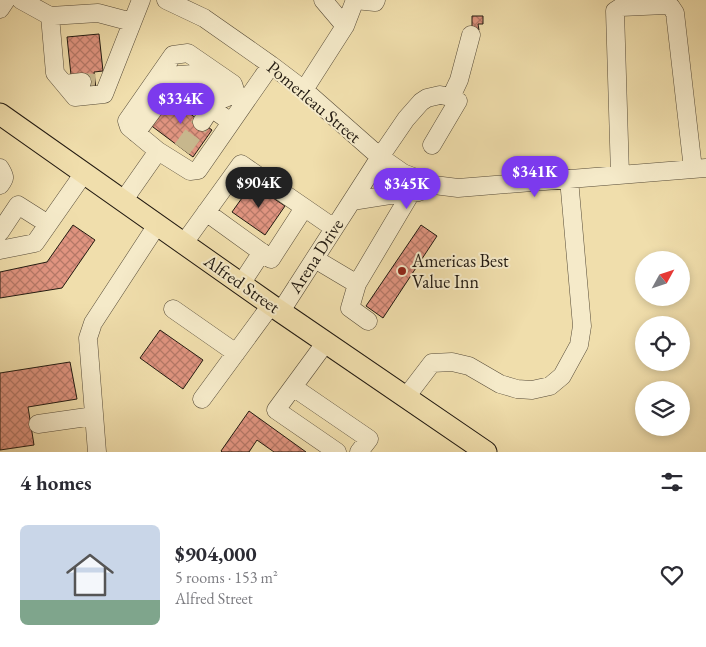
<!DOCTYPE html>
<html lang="en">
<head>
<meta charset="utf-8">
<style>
  body { margin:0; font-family:"EB Garamond",serif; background:#f7f7f7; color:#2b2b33; height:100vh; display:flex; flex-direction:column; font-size:19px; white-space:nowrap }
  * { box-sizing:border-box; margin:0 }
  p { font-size:16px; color:#7c7c81 }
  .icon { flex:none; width:28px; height:28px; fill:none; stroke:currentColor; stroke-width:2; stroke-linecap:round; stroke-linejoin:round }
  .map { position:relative; height:452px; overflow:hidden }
  .side { display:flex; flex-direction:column; background:#fff; flex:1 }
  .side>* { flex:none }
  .needle { width:32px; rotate:50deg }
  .buttons { position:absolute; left:635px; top:251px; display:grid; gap:10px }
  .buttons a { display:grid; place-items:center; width:55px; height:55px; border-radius:50%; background:#fff; box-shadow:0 2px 8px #0003; font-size:25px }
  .price { position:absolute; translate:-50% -42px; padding:0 11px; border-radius:18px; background:#7c3aed; color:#fff; font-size:16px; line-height:32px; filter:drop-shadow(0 1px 2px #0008) }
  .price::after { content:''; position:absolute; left:50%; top:30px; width:15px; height:11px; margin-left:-8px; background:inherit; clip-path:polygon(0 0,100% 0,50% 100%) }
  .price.active { background:#222; color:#fff }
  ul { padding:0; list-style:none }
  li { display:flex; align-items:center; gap:15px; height:125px; padding:0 20px }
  li span { display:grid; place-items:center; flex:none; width:140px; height:100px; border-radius:8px; color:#555 }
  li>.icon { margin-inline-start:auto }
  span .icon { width:60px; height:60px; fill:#fffc; stroke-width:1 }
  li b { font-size:21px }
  h2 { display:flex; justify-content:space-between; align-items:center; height:60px; padding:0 20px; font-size:21px }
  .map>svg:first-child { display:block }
  .building { fill:url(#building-cross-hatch); stroke:#221a11 }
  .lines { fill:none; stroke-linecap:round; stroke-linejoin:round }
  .minor-tunnel { stroke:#c7b78d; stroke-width:18; stroke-dasharray:18 9; stroke-linecap:butt }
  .minor-casing { stroke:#564b38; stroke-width:19 }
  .major-casing { stroke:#221a11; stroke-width:23 }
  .minor { stroke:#f5eac9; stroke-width:18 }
  .major { stroke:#f0deac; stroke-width:21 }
  .poi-dot { fill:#8f2418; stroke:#f5eac9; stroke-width:2 }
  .labels { text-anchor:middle; stroke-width:4; stroke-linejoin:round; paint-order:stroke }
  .street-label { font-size:18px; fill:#221a11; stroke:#f5eac9 }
  .poi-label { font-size:18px; fill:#221a11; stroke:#f5eac9; text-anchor:start }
</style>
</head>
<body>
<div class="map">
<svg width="706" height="452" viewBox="0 0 706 452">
  <defs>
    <pattern id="building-cross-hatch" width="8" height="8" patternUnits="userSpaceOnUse" patternTransform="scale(1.25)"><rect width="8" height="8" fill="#e09480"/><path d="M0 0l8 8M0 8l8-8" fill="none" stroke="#b57867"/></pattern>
  </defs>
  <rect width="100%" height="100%" fill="#f0deac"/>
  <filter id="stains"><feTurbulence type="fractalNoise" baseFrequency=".004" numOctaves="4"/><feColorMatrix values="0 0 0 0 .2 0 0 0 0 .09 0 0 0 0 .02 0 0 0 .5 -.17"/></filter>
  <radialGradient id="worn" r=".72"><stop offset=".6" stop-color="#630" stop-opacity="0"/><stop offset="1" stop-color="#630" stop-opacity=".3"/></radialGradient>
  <path class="building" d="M472,16H483V24H478L479,30H472Z
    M99,34L103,71L94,72L96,89L83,91L71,75L67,37Z
    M173,92L189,103L185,110L212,130L193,157L149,124Z
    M252,184L285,206L265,235L232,212Z
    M73,225L95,240L62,288L0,298V272L47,262Z
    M421,225L437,236L383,318L366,306Z
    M160,330L203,360L183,389L140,358Z
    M70,362L77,399L28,407L34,445L0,450V373Z
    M249,411L306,452H274L257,440L249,452H222L221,451Z"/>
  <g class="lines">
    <path class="minor-tunnel" d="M82,82L95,83
      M182,149L202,122"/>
    <g class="minor-casing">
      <path id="minor" d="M21,0L50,16L98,13L132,22
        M166,0L204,18L271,65L304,90L380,157L403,173L434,185L458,188L706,168
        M323,0L345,26
        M355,0L375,2L376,0
        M0,9L6,0
        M50,16L55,73L75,97L104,94L141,0
        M65,84L82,82
        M304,90L345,26L355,0
        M451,97L459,80L471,35
        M246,101L236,93L233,84L188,53L173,55L127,121L129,127L158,151L190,171L198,170L271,65
        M202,122L211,108L231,122
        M136,133L179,75L193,74L225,98L236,93
        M0,168C5,177 6,177 0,185
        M620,175L615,11L621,7L665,5L671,7L675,13L693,169
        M123,201L158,151
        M352,201L390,195L419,192
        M206,212L271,259L304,208
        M0,232L18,205L48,224
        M184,243L241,164L334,228
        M0,250L35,243L84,173
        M315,259L357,284L411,193
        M241,284L262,252
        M357,284L350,308L368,321
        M173,309L236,353
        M281,311L380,157L406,119L421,102L427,98L440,95L451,97L458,101L432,145
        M326,342L276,410L337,452
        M293,387L369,439L359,452
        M406,397L432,363L452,362L469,366L500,384L517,389L532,390L550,386L562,376L579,345L582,326L569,179
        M202,399L271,305
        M38,424L94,416
        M97,452L88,338L93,323L157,225"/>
    </g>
    <g class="major-casing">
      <path id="major" d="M0,114L271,305L486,452"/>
    </g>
    <use href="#minor" class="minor"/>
    <use href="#major" class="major"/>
  </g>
  <circle class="poi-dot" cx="402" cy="271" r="5"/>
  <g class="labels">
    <g class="street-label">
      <text transform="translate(314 102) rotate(40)" y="6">Pomerleau Street</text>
      <text transform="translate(316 256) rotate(-57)" y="6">Arena Drive</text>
      <text transform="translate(242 284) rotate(35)" y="6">Alfred Street</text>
    </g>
    <g class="poi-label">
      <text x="412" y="267">Americas Best<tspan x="412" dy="21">Value Inn</tspan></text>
    </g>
  </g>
  <rect width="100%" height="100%" filter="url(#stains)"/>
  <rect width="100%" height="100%" fill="url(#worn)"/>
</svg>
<div class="buttons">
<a><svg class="needle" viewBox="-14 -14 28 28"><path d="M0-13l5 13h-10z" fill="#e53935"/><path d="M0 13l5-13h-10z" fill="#7c7c81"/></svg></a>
<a><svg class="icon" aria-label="locate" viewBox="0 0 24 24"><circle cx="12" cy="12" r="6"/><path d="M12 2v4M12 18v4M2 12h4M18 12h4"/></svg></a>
<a><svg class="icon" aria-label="layers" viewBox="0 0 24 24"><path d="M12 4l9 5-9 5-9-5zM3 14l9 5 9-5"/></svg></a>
</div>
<b class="price" style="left:181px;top:125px">$334K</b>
<b class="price" style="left:535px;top:198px">$341K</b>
<b class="price active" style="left:259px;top:209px">$904K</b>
<b class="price" style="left:407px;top:210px">$345K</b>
</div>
<section class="side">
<h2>4 homes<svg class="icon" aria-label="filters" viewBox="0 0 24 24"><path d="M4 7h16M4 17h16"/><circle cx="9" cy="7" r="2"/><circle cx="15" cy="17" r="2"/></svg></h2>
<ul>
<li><span style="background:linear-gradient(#c9d6e8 75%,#7fa58c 0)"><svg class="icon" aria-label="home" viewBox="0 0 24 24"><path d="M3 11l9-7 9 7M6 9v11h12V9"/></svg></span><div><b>$904,000</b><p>5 rooms · 153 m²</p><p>Alfred Street</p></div><svg class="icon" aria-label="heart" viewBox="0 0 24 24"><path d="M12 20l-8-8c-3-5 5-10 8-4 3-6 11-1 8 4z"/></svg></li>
</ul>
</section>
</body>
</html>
